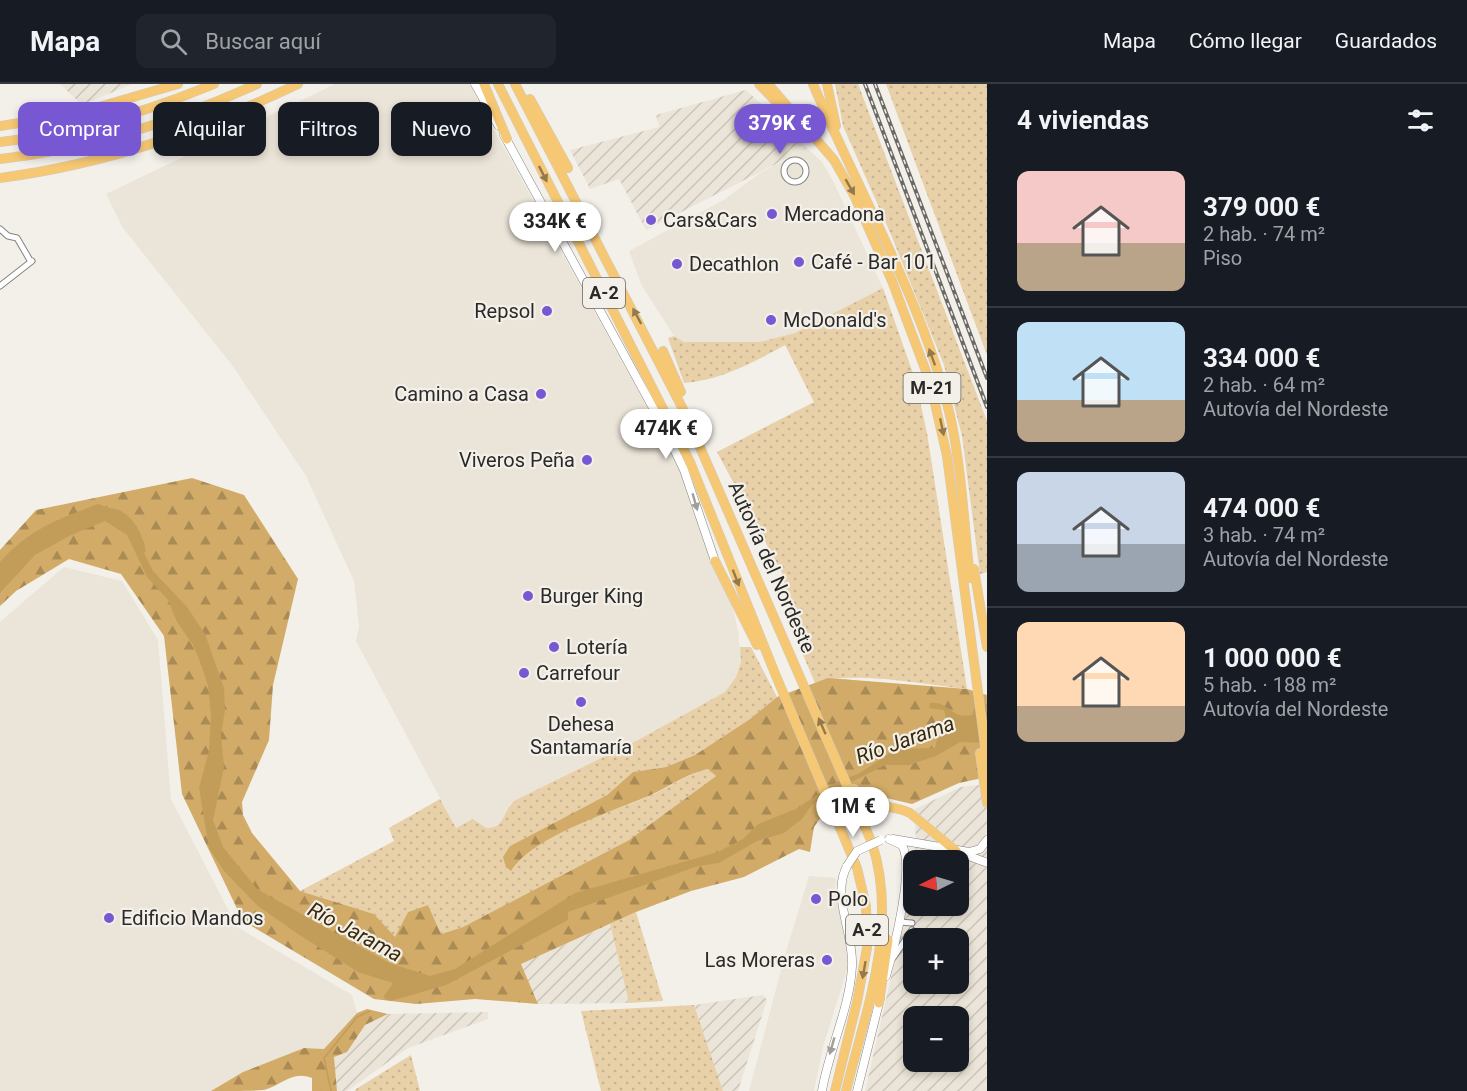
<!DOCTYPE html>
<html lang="es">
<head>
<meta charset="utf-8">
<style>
  body { margin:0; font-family:Roboto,sans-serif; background:#20242c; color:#f1f3f6; height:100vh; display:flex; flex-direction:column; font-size:22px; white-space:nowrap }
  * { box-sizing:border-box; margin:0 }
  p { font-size:20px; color:#9ea1a6 }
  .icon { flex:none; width:33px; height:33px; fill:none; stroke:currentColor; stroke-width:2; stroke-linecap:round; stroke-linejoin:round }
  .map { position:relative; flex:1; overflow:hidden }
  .side { display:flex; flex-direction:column; background:#171b24; width:480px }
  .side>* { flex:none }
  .hud { position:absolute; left:18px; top:18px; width:570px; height:54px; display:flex; gap:12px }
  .needle { width:39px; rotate:265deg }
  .controls { position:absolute; left:903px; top:766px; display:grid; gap:12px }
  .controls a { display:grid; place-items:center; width:66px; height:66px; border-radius:12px; background:#171b24; box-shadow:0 3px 9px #0003; font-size:30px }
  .price { position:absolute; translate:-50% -51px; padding:0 14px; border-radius:21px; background:#fff; color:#222; font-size:20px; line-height:39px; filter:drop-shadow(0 2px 3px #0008) }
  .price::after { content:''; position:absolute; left:50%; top:36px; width:18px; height:14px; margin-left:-9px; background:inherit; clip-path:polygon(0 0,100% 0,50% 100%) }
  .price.current { background:#7758d2; color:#fff }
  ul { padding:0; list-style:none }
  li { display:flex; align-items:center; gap:18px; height:150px; padding:0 30px }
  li+li { border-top:2px solid #363941 }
  li span { display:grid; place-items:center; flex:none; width:168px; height:120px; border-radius:12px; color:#555 }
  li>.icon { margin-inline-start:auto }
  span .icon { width:72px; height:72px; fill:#fffc; stroke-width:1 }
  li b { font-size:26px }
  h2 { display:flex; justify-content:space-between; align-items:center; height:72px; padding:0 30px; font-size:26px }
  .chip { padding:0 21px; border-radius:12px; background:#171b24; box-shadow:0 3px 9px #0003; font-size:21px; line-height:54px }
  .chip.current { background:#7758d2; color:#fff }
  header { display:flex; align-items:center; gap:36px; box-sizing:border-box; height:84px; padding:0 30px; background:#171b24; border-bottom:2px solid #363941 }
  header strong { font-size:28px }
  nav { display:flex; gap:33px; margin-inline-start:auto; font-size:21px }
  .search { width:420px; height:54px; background:#20242c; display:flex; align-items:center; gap:15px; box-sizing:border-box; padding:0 21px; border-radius:12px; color:#9ea1a6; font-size:22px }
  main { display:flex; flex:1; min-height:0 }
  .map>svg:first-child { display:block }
  .built { fill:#ebe4d8 }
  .industrial { fill:url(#industrial-furrows); fill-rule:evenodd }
  .green { fill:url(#green-dots) }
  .forest { fill:url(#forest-firs) }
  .water { fill:#c29d59 }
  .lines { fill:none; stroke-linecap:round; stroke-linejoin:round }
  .stream { stroke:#c29d59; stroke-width:1.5 }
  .river { stroke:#c29d59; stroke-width:9 }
  .street-casing { stroke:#86837e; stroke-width:7 }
  .secondary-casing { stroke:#86837e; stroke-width:9 }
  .highway-casing { stroke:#cccccb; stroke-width:10 }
  .street { stroke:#fff; stroke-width:5 }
  .secondary { stroke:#fff; stroke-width:8 }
  .highway { stroke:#f7c873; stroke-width:9 }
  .rail-casing { stroke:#6b6966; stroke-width:4 }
  .rail { stroke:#f3f0ea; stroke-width:1.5; stroke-dasharray:4.5; stroke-linecap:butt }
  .secondary-bridge-casing { stroke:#86837e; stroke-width:9; stroke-linecap:butt }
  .secondary-bridge { stroke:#fff; stroke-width:8 }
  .oneway { fill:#92794e }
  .oneway2 { fill:#a09f9e }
  .poi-dot { fill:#7758d2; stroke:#f3f0ea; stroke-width:2 }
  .labels { text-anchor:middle; stroke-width:4.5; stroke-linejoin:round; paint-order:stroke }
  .shield { fill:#f3f0ea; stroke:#686562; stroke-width:1.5 }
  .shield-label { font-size:18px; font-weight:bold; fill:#2c2a28 }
  .poi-label { font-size:20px; fill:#2c2a28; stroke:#f3f0ea; text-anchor:start }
  .street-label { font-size:20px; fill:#2c2a28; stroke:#f3f0ea }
  .water-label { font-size:21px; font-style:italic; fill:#39290a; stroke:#f3f0ea }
</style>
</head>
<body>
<header>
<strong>Mapa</strong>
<div class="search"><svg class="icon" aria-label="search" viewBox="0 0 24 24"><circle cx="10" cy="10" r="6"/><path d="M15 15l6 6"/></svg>Buscar aquí</div>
<nav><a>Mapa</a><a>Cómo llegar</a><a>Guardados</a></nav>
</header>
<main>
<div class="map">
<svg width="987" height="1007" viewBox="0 0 987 1007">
  <defs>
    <pattern id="industrial-furrows" width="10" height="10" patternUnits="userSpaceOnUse" patternTransform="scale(1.5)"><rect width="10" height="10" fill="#ebe4d8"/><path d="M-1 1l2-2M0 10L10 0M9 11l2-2" fill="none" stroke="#cac4b9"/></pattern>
    <pattern id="green-dots" width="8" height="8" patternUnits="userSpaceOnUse" patternTransform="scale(1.5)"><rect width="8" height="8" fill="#e8d0a8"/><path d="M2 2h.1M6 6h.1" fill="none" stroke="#c7b391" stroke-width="1.8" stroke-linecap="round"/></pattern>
    <pattern id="forest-firs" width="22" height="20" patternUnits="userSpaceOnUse" patternTransform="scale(1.5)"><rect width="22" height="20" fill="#d1ab67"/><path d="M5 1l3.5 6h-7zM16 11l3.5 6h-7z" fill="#aa8b55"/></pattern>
  </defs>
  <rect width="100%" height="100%" fill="#f3f0ea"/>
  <path class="built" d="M335,0H469L680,383L725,488L738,547L741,578L736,593L725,608L638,656L510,720L505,735L492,744H456L356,557L359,542L354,497L306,392L232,281L123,144L106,110Z
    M807,64L822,78L834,99L883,204L795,249L760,258H684L674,252L642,202L629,167L725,115L760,89Z
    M64,483L122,497L158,556L171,715L237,843L352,911L357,929L324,965L304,964L243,988L211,1007H0V538Z
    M809,792L836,794L835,807L847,866V886L823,963L814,1007H749L785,871Z"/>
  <path class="industrial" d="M60,0H132L82,21Z
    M746,6L807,64L646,146L619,95L590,105L570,66L659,43L656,31Z
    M987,700V1007H865L913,798L914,822H958V777H916L915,725L961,703ZM914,855H958V900H914ZM914,933H958V978H914Z
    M610,840L629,919L538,920L521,880Z
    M763,911L767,916L738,1007H723L694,921Z
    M488,928V935L408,964L347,1007H337L334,973L365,941L388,930Z"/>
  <path class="green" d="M835,0H858L987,337V488L980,490L962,352L944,281L889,146L843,42Z
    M886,0H987V271L975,239Z
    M883,204L915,295L927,349L967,605C927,601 851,586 815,599L792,545L782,489L717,368L814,318L785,261C755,278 718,297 684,299L668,254L674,252L684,258H760L795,249Z
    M740,563H751L777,613L750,635L695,671L666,683L633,688L607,711L510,762L517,777C551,744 611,729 654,710C673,701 687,690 708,685L716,692L629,756L463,843L441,850L428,821L408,828L395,854L374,830L300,807L394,757L389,744L440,715L456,744L473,735L486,744C507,744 502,725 516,716L638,656L725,608L736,593L741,578Z
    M636,828L663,917L629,919L610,840Z
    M694,921L723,1007H601L581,927Z
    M411,971L420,1007H355L356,1005Z"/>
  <path class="forest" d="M192,394L244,411L298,495L273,601L269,656L242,718L243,731L252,749L300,807L374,830L395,853L408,828L428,821L441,850L463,843L629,756L716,692L708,685C686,690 672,701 653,710C613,728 534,751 511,787L506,783L503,773L510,762L607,711L633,688L666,683L695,671L750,635L777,613L828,594L967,605L987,611V693L959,699L912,720L865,709L826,726L814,743L810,768L799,765L744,793L691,807L636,828L521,880L538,920L475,915L416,920L374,915L243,837L182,710L164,552L121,490L69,475L16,507L0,522V466L36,426Z
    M367,925L388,930L365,941L347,968L334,973L337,1007H312V994C292,986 282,1001 264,1006C248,1007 227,1007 211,1007L243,988L304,964L324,965L357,929Z"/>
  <path class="water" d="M98,420L110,424L131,443L153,487L187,523L205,550L224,604L225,626L221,651L224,683L213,736L223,763L257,805L389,879L430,892L455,885L575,809L718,768L743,755L758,740L796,725L835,699L860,689L896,665L935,664L937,655L949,646L944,626L929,624L930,619C948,616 951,636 972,631L975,623L987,620V659L960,658L936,672L909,681H885L824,712L811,722L802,735L784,749L757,757L719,779L698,782L568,828V836L446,901L391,917L385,915L384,912L393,899L358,888L298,850L258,822L224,787L209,764L199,704L209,667L211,632L208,602L201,580L193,561L177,538L168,516L147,493L127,451L105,437L69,452L35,471L0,509V478C31,444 57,436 98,420Z"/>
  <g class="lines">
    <path class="stream" d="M331,1007L324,974L357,933L370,927"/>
    <path class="river" d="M103,429C124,425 137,447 141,466"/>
    <g class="street-casing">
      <path id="street" d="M784 87a11 11 0 1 1 22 0a11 11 0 1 1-22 0Z
        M0,145L8,152L17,154L31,178
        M0,202L32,177
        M900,838L912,839
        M893,874L912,846"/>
    </g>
    <g class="secondary-casing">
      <path id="secondary" d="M475,0L498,41
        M504,51L663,342L684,386L715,477
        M893,755L969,768L980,765L987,756
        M966,771L985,778
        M918,777L931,771L951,770
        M886,892C894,865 915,784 902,761L889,755
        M822,1007C829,965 850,924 852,882C854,849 831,812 847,782
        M857,1007L880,915"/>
    </g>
    <g class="highway-casing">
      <path id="highway" d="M484,0L507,55
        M498,0L690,378L776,592L857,784L866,822L867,864L857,918L835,1007
        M515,0L686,331L872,759C899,843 866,925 846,1007
        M759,0L790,32
        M768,0L834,76L854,111L892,197L930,298L947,372L987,677
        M813,0C859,109 925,221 951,336C962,388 964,441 970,494
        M827,0L836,42
        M530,15L568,84
        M0,42L75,30L178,0
        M0,58C75,50 144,29 214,0
        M0,75C91,65 174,38 257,0
        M0,94C111,79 197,48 298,0
        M663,267L681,308
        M715,477L757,561
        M974,485L987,563
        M980,669L987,719
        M854,705C869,728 888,718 910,729L956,767
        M879,919L888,856"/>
    </g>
    <use href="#street" class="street"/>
    <use href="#secondary" class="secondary"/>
    <use href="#highway" class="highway"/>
    <g class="rail-casing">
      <path id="rail" d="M865,0L987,323
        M875,0L987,294"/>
    </g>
    <use href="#rail" class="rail"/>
    <g class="secondary-bridge-casing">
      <path id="secondary-bridge" d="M847,782L857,767L881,756"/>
    </g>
    <use href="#secondary-bridge" class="secondary-bridge"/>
  </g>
  <defs><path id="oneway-solid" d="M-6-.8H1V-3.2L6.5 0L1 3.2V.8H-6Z" transform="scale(1.5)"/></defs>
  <g class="oneway">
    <use href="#oneway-solid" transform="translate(543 90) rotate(63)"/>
    <use href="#oneway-solid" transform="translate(850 103) rotate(60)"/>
    <use href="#oneway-solid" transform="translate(637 232) rotate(-118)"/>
    <use href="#oneway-solid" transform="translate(932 273) rotate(-110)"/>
    <use href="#oneway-solid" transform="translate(942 343) rotate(78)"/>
    <use href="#oneway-solid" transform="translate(736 494) rotate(69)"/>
    <use href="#oneway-solid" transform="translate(822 642) rotate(-114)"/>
    <use href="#oneway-solid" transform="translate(864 886) rotate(100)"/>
  </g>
  <g class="oneway2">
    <use href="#oneway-solid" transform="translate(695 418) rotate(74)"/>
    <use href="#oneway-solid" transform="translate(832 962) rotate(106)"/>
  </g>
  <g class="poi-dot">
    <circle cx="772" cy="130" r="6"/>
    <circle cx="651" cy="136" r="6"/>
    <circle cx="799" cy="178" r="6"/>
    <circle cx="677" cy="180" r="6"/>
    <circle cx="547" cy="227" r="6"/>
    <circle cx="771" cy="236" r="6"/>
    <circle cx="541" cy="310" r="6"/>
    <circle cx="587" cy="376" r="6"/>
    <circle cx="528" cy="512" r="6"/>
    <circle cx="554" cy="563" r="6"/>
    <circle cx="524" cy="589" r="6"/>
    <circle cx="581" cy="618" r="6"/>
    <circle cx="816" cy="815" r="6"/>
    <circle cx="109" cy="834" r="6"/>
    <circle cx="827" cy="876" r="6"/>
  </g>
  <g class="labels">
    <g class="shield">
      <rect x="583" y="194" width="42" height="30" rx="4.5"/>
      <rect x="903.5" y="289" width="57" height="30" rx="4.5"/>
      <rect x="846" y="831" width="42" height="30" rx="4.5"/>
    </g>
    <g class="shield-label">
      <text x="604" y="215">A-2</text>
      <text x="932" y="310">M-21</text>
      <text x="867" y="852">A-2</text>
    </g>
    <g class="poi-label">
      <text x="784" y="137">Mercadona</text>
      <text x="663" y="143">Cars&amp;Cars</text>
      <text x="811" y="185">Café - Bar 101</text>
      <text x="689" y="187">Decathlon</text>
      <text x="535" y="234" text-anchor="end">Repsol</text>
      <text x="783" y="243">McDonald's</text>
      <text x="529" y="317" text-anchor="end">Camino a Casa</text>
      <text x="575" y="383" text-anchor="end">Viveros Peña</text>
      <text x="540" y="519">Burger King</text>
      <text x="566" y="570">Lotería</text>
      <text x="536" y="596">Carrefour</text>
      <text x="581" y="647" text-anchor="middle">Dehesa<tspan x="581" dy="23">Santamaría</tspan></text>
      <text x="828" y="822">Polo</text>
      <text x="121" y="841">Edificio Mandos</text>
      <text x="815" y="883" text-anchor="end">Las Moreras</text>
    </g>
    <g class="street-label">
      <text transform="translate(772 483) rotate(66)" y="7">Autovía del Nordeste</text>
    </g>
    <g class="water-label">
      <text transform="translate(905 656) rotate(-20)" y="7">Río Jarama</text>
      <text transform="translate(355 848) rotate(28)" y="7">Río Jarama</text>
    </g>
  </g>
</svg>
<div class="controls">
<a><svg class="needle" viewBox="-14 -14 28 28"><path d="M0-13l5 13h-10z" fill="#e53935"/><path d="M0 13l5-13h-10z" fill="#9ea1a6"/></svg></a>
<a>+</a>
<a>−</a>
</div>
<b class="price current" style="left:780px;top:71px">379K €</b>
<b class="price" style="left:555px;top:169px">334K €</b>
<b class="price" style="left:666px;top:376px">474K €</b>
<b class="price" style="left:853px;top:754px">1M €</b>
<div class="hud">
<a class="chip current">Comprar</a>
<a class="chip">Alquilar</a>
<a class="chip">Filtros</a>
<a class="chip">Nuevo</a>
</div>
</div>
<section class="side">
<h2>4 viviendas<svg class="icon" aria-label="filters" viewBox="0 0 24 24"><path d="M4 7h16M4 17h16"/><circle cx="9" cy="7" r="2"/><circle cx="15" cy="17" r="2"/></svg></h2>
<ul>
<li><span style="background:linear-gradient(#f6c9c9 60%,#b9a48a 0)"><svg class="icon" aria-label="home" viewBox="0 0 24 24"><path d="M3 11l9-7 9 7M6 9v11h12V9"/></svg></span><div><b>379 000 €</b><p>2 hab. · 74 m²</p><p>Piso</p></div></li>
<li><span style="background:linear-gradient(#bfe0f5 65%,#b9a48a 0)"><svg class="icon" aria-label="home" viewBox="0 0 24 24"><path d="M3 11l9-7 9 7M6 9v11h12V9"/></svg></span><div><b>334 000 €</b><p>2 hab. · 64 m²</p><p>Autovía del Nordeste</p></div></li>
<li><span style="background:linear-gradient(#c9d6e8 60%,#9aa5b1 0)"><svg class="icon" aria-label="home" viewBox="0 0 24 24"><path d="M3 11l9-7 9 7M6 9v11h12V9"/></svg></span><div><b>474 000 €</b><p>3 hab. · 74 m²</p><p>Autovía del Nordeste</p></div></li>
<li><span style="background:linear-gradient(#ffd9b3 70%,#b9a48a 0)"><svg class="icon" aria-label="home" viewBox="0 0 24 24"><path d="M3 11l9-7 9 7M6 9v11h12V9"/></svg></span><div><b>1 000 000 €</b><p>5 hab. · 188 m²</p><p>Autovía del Nordeste</p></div></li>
</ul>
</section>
</main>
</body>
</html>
